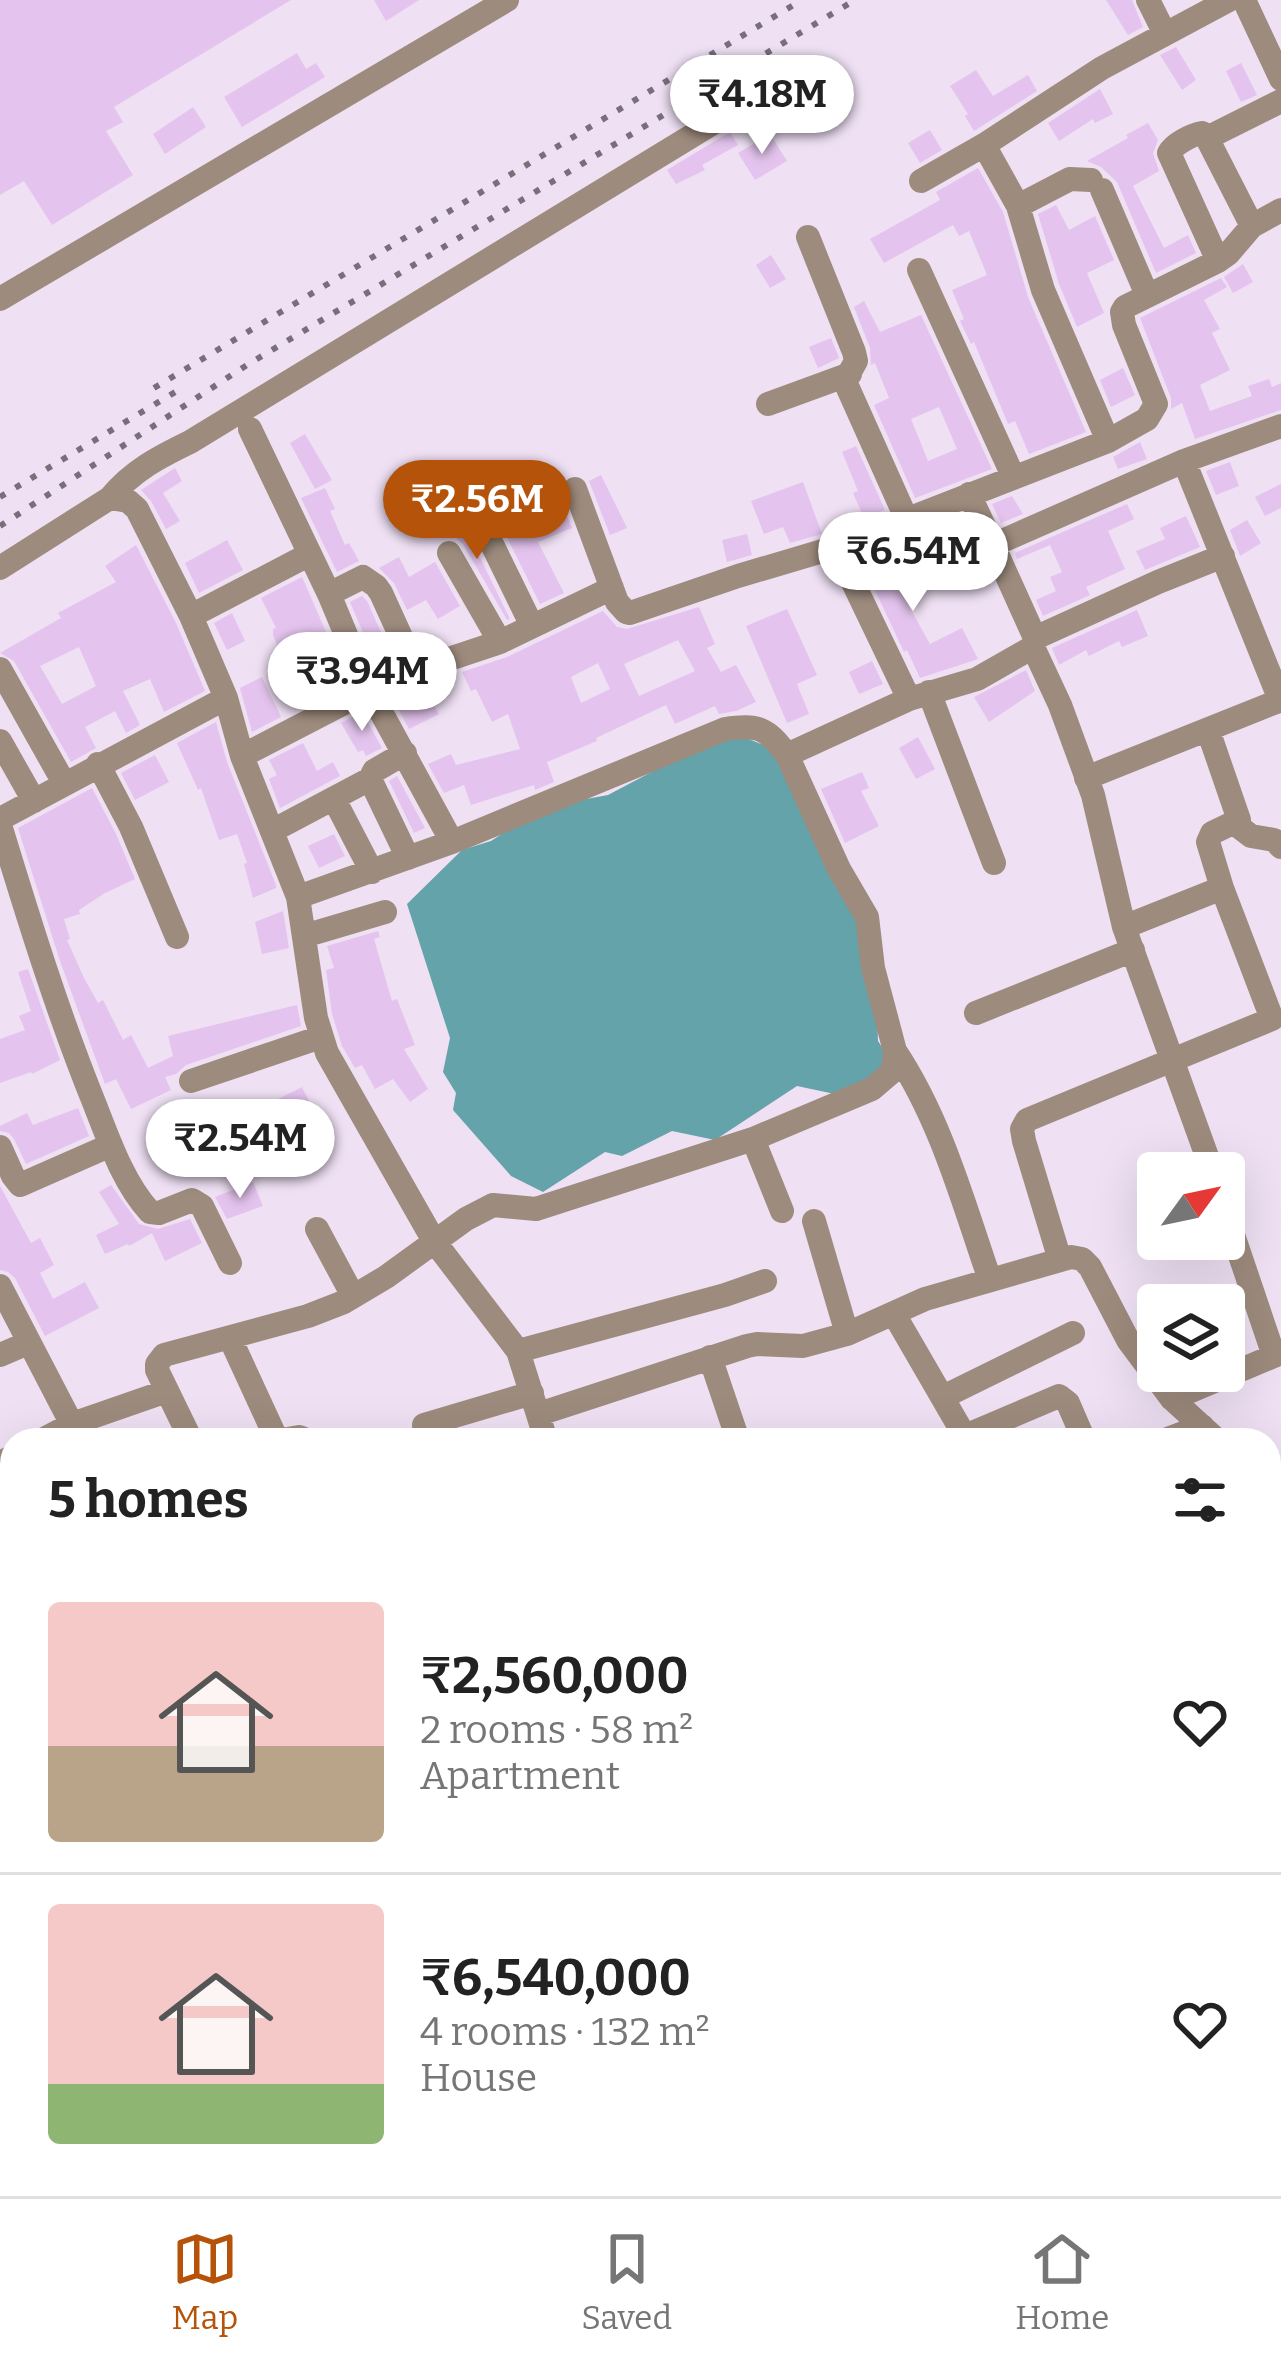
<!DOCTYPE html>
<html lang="en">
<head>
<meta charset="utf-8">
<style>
  body { margin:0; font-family:Bitter,serif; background:#f2f2f2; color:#222; height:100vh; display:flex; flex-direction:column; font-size:45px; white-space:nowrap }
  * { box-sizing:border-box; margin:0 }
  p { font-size:39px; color:#767676 }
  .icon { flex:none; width:66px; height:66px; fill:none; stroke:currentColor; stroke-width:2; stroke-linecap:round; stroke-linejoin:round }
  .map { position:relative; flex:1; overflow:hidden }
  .panel { position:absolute; left:0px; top:1428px; width:1281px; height:768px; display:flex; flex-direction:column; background:#fff; border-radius:36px 36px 0 0; box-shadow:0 12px 48px #0002 }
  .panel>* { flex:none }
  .needle { width:78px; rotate:57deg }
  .tools { position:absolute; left:1137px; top:1152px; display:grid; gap:24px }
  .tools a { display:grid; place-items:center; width:108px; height:108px; border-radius:12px; background:#fff; box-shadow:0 12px 48px #0002; font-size:60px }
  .price { position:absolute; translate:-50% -102px; padding:0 27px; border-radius:42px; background:#fff; color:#222; font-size:39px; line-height:78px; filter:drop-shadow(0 3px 6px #0008) }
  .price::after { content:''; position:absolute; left:50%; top:72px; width:36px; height:27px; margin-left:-18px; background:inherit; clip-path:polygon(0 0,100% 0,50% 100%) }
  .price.current { background:#b45309; color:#fff }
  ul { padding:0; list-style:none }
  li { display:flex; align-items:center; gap:36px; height:300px; padding:0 48px }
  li+li { border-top:3px solid #e0e0e0 }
  li span { display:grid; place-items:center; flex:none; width:336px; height:240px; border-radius:12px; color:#555 }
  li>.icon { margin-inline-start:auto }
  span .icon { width:144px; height:144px; fill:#fffc; stroke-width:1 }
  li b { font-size:51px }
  h2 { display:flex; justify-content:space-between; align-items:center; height:144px; padding:0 48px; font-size:51px }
  .tab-bar { display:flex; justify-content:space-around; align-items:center; height:168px; border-top:3px solid #e0e0e0; background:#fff; font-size:33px; color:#767676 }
  .tab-bar a { display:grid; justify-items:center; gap:6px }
  .tab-bar .current { color:#b45309 }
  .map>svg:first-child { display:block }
  .water { fill:#63a3a9 }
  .building { fill:#e4c4ee; fill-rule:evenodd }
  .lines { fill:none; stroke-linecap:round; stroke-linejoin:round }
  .minor { stroke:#9d8b7d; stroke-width:24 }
  .rail { stroke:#786f7a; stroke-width:6; stroke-dasharray:6 12; stroke-linecap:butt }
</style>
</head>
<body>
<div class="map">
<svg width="1281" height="2196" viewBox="0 0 1281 2196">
  <rect width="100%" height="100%" fill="#efe0f4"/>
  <path class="water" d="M729,731L778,751L859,920L877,1012L878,1041L892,1062L849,1097L797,1086L715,1140L672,1131L622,1156L605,1152L543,1192L511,1176L453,1110L456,1093L443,1072L450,1038L407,904L462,850L491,841L543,807L608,795Z"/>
  <path class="building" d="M0,0H291L114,107L123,122L106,131L133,175L52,225L24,181L0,195Z
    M374,0H419L386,21Z
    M1106,0H1132L1143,27L1128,35Z
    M1176,47L1196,80L1182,90L1160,55Z
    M297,53L306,69L316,63L325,77L242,127L224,97Z
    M1241,63L1257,95L1241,102L1226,71Z
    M976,70L993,96L1028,75L1037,91L974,131L965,116L968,114L950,86Z
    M1100,89L1113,114L1095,123L1093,119L1059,141L1048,123Z
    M193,107L206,127L165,154L153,134Z
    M1148,123L1158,140L1153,153L1159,171L1133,186L1164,248L1188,235L1196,253L1156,273L1117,182L1101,167L1087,161L1128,138L1126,135Z
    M930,130L942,150L920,163L908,143Z
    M730,132L738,145L702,165L705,170L676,184L667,170Z
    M770,134L787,161L755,180L738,153Z
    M978,168L1003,212L1028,297L1086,432L1029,454L1015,421L1008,424L974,342L971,344L960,321L964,319L952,290L987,275L969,231L959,236L953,225L884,263L870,239L940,200L936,192Z
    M1056,205L1069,230L1095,216L1114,260L1087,273L1104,313L1077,327L1059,284L1038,214Z
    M771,255L786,279L770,288L756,265Z
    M1243,264L1253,282L1233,293L1224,277Z
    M1221,278L1227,287L1204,300L1220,329L1212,333L1230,370L1200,385L1210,411L1252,396L1248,386L1269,379L1272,387L1281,383V410L1195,439L1182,403L1171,409V398L1140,318Z
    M864,301L880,332L921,315L992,469L915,498L874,405L889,398L875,363L871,365L870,348L854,307ZM939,407L957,449L928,461L911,419Z
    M831,338L839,358L818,368L809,347Z
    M1123,368L1135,395L1111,407L1100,380Z
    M305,434L332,480L315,489L290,443Z
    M1140,442L1147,459L1118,469L1113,457Z
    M856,446L885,510L864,518L853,493L858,491L842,452Z
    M1230,462L1239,486L1216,495L1206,471Z
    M175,468L182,481L163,493L180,521L166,529L151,501L141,490Z
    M601,475L627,528L610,535L589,481Z
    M803,482L822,534L790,543L783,527L764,534L751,501Z
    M1281,484V508L1265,516L1255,497Z
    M325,488L335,509L330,511L345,545L349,543L359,561L337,572L301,498Z
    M1012,496L1023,514L1001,523L992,504Z
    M562,502L572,528L538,542L564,593L540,604L501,525L493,517L522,504L527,516Z
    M1127,504L1134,519L1108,531L1125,569L1086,587L1090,595L1043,616L1036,600L1056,591L1050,577L1062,572L1050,545L1017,559L1015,553Z
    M1186,516L1200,547L1145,570L1136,551L1165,539L1160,528Z
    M1247,520L1261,543L1240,556L1230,530Z
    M471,525V539L510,619L507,620L463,544L456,538L442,537Z
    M919,532L926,544L886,565L930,644L962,628L978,659L920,678L907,650L904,652L859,556Z
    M747,534L752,555L727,562L722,540Z
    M227,540L243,570L199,593L185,563Z
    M136,545L176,623L205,691L164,712L150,679L123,691L140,725L126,733L115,711L85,727L96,748L71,762L14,661L0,653L61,618L58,613L116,582L105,566ZM79,647L96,686L62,704L40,666Z
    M399,557L409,577L435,562L460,606L438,619L426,600L407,610L394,583L379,568Z
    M302,577L348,682L302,706L298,696L320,686L309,660L286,667L273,635V629L276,628L261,598Z
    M362,596L367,601L394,661L378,668L350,602Z
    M699,607L715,644L707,648L721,672L736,665L756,702L736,711L719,714L715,706L675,724L666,705L596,738L597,741L547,762L554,782L535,790L534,785L471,805L464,785L444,793L428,764L451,754L456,765L520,749L508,714L492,722L476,689L471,691L462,672L507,657L603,611L617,627L627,629ZM678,640L695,671L639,696L624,664ZM598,663L610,689L581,703L571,677Z
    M787,609L817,675L797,684L809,714L787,723L746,626Z
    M1137,610L1148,636L1122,647L1119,641L1089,656L1086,650L1059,665L1052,648Z
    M232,613L245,641L227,650L214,623Z
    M872,661L883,684L859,694L849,672Z
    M1026,670L1035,691L989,722L974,697Z
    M262,677L281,717L252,732L240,688Z
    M428,695L439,714L409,729L399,710Z
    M362,712L382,748L366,756L363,750L358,752L341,723Z
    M216,722L227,762L276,885V888L253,898L244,864L247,863L237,834L219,840L201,788L198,790L177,743Z
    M918,737L935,769L916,779L899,748Z
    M303,743L317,771L333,762L340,776L280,808L269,779L277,775L269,760Z
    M155,755L169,782L135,800L121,773Z
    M862,772L869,788L861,791L879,826L845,843L821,789Z
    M397,776L425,828L414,833L389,781Z
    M92,788L116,834L135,879L105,893L79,910L80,914L64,919L70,939L67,940L84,978L98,1003L103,1000L123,1040L131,1035L148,1068L173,1056L168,1036L297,1005L301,1026L186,1065L176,1074L165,1077L171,1090L131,1109L116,1079L105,1084L60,961L18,828Z
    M334,834L345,856L319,868L308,846Z
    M283,911L289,948L262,954L255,922Z
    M378,931L380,937L374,939L392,1001L397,999L415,1045L404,1049L428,1089L410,1102L393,1079L375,1089L362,1065L355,1068L342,1046L332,1014L326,970L334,968L327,946Z
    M28,969L60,1060L32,1074L31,1072L0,1083V1039L25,1030L19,1016L31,1011L18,972Z
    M302,1087L309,1101L283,1114L276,1100Z
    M78,1108L89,1136L26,1164L14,1139L9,1133L0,1131V1126L27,1113L33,1125Z
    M253,1182L263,1206L227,1219L215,1197Z
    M111,1185L139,1224L158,1229L190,1219L202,1243L165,1261L152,1233L129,1246L128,1244L105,1254L96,1235L119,1224L99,1192Z
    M0,1186L31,1243L40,1238L54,1265L40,1273L53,1299L85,1282L99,1308L45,1336L15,1278L8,1272L0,1270Z"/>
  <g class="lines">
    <path class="minor" d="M1148,0L1165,34
      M1244,0L1281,79
      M1207,138L1202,133C1191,135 1174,144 1169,153L1218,261
      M984,145L1018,206L1043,290L1108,441
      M921,181L984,145L1102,68L1229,0
      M1102,190L1147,295
      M1018,206L1070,179L1091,180
      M1252,226L1207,138L1281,101
      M808,237L854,352L856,361L846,379L847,386L907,520
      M919,270L1013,476
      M0,299L507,0
      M768,404L850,374
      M250,429L329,594L369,690L452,842
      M1184,461L1280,700
      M575,489L617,602L626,612L630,613L738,576L836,547L1108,441L1147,419L1156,404L1124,325L1122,312L1125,307L1218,261L1228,254L1252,226L1281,210
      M969,494L993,545
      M110,498C132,471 159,457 190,442L754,98
      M486,532L532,626
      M836,547L909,699
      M449,553L500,642
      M0,568L110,498L128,501L137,509L191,616L226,698L242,756L298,897
      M329,594L363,577L376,586L381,593L416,670
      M191,616L310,554
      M1035,638L1158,582L1223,556
      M1033,647L1060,705L1093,795L1124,927L1213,1173
      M0,669L64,783
      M929,692L994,863
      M0,741L34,801
      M242,756L369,690L416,670L500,642L612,588
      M98,764L131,827L177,937
      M1086,778L1281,700
      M370,779L408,858
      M334,799L372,872
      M0,819L226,698
      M1234,823L1251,836L1274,840L1281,847
      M0,825C29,920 58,1014 95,1105C109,1141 124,1184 150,1212L159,1213L192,1200L202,1206L230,1263
      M272,831L370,779L374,771L405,753
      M1124,927L1222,888
      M304,936L385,912
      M976,1013L1133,950
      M895,1051C941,1120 963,1202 990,1280
      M191,1081L321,1037
      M753,1139L782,1211
      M0,1147L13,1176L20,1185L111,1145
      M1224,1208L1274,1356
      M814,1221L847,1334
      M317,1229L353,1296
      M1060,1260L1024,1141L1022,1129L1027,1120L1272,1019L1222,888L1208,842L1212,833L1239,820L1208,730
      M0,1286L80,1440
      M894,1314L967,1440
      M230,1338L277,1440
      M518,1351L725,1295L765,1281
      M0,1355L28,1343
      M710,1357L738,1440
      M943,1397L1073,1333
      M1172,1399L1281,1353
      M539,1414L747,1346L757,1344L803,1346L847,1334L925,1299L1071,1257L1082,1259L1090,1267L1128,1340L1172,1399L1217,1440
      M424,1425L532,1393
      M965,1436L1059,1396L1068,1403L1084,1440
      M42,1440L72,1424L167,1391
      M191,1440L157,1370V1364L164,1355L308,1316L344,1302L386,1277L466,1219L493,1205L536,1209L753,1139L872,1089L893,1071L895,1051L873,968L867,917L839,869L787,755
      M282,1440L299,1437L307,1440
      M546,1440L518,1351L434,1241L327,1053L316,1018L298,897L452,842L725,729C758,724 767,728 787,755L909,699L977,679L1033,647L1035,638L993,545L1184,461L1281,426
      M1165,1440L1202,1426
      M0,1463L12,1457
      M1269,1472L1281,1479
      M1269,1537L1281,1529
      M0,1575L12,1569
      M0,1594L12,1608
      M0,1683L12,1675
      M0,1820L12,1815
      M1269,1914L1281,1950
      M0,1926L12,1920
      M1269,2015L1281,2011
      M0,2114L12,2138
      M1269,2128L1281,2161
      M128,2184L133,2196
      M293,2184L299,2196
      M447,2184L453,2196
      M551,2184L557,2196
      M655,2184L661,2196
      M244,2196L273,2184
      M346,2196L373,2184
      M504,2196L530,2184
      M839,2196V2184
      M1237,2196L1264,2184"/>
    <path class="rail" d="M154,388L802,0
      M0,497L182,388
      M0,526L247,365L855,0"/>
  </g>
</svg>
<div class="tools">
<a><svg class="needle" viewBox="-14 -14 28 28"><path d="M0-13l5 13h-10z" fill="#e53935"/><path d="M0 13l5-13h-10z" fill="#767676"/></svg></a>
<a><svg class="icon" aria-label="layers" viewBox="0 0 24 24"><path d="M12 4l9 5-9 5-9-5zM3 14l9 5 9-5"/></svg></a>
</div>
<b class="price" style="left:762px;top:157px">₹4.18M</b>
<b class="price current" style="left:477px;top:562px">₹2.56M</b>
<b class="price" style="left:913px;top:614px">₹6.54M</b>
<b class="price" style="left:362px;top:734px">₹3.94M</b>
<b class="price" style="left:240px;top:1201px">₹2.54M</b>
<section class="panel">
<h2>5 homes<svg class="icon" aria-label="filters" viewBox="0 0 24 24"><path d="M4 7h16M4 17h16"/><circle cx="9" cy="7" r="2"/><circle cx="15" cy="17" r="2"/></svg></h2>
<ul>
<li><span style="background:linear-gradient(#f6c9c9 60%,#b9a48a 0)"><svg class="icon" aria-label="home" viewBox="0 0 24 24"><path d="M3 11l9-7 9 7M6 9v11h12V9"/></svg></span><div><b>₹2,560,000</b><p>2 rooms · 58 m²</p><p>Apartment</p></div><svg class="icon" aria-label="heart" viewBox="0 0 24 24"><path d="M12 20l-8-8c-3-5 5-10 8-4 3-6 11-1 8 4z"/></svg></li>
<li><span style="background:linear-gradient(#f6c9c9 75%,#8fb573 0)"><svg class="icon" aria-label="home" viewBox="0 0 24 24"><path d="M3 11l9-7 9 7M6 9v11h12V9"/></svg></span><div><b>₹6,540,000</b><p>4 rooms · 132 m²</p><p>House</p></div><svg class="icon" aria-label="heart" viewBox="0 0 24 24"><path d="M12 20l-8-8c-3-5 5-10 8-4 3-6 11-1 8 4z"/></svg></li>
</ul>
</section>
</div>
<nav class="tab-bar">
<a class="current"><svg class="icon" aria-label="map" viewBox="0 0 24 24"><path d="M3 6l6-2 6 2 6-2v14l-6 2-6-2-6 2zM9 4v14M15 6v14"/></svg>Map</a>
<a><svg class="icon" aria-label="saved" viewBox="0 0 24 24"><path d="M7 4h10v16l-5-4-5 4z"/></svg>Saved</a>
<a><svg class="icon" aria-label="home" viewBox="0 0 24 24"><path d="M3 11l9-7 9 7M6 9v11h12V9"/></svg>Home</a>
</nav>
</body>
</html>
